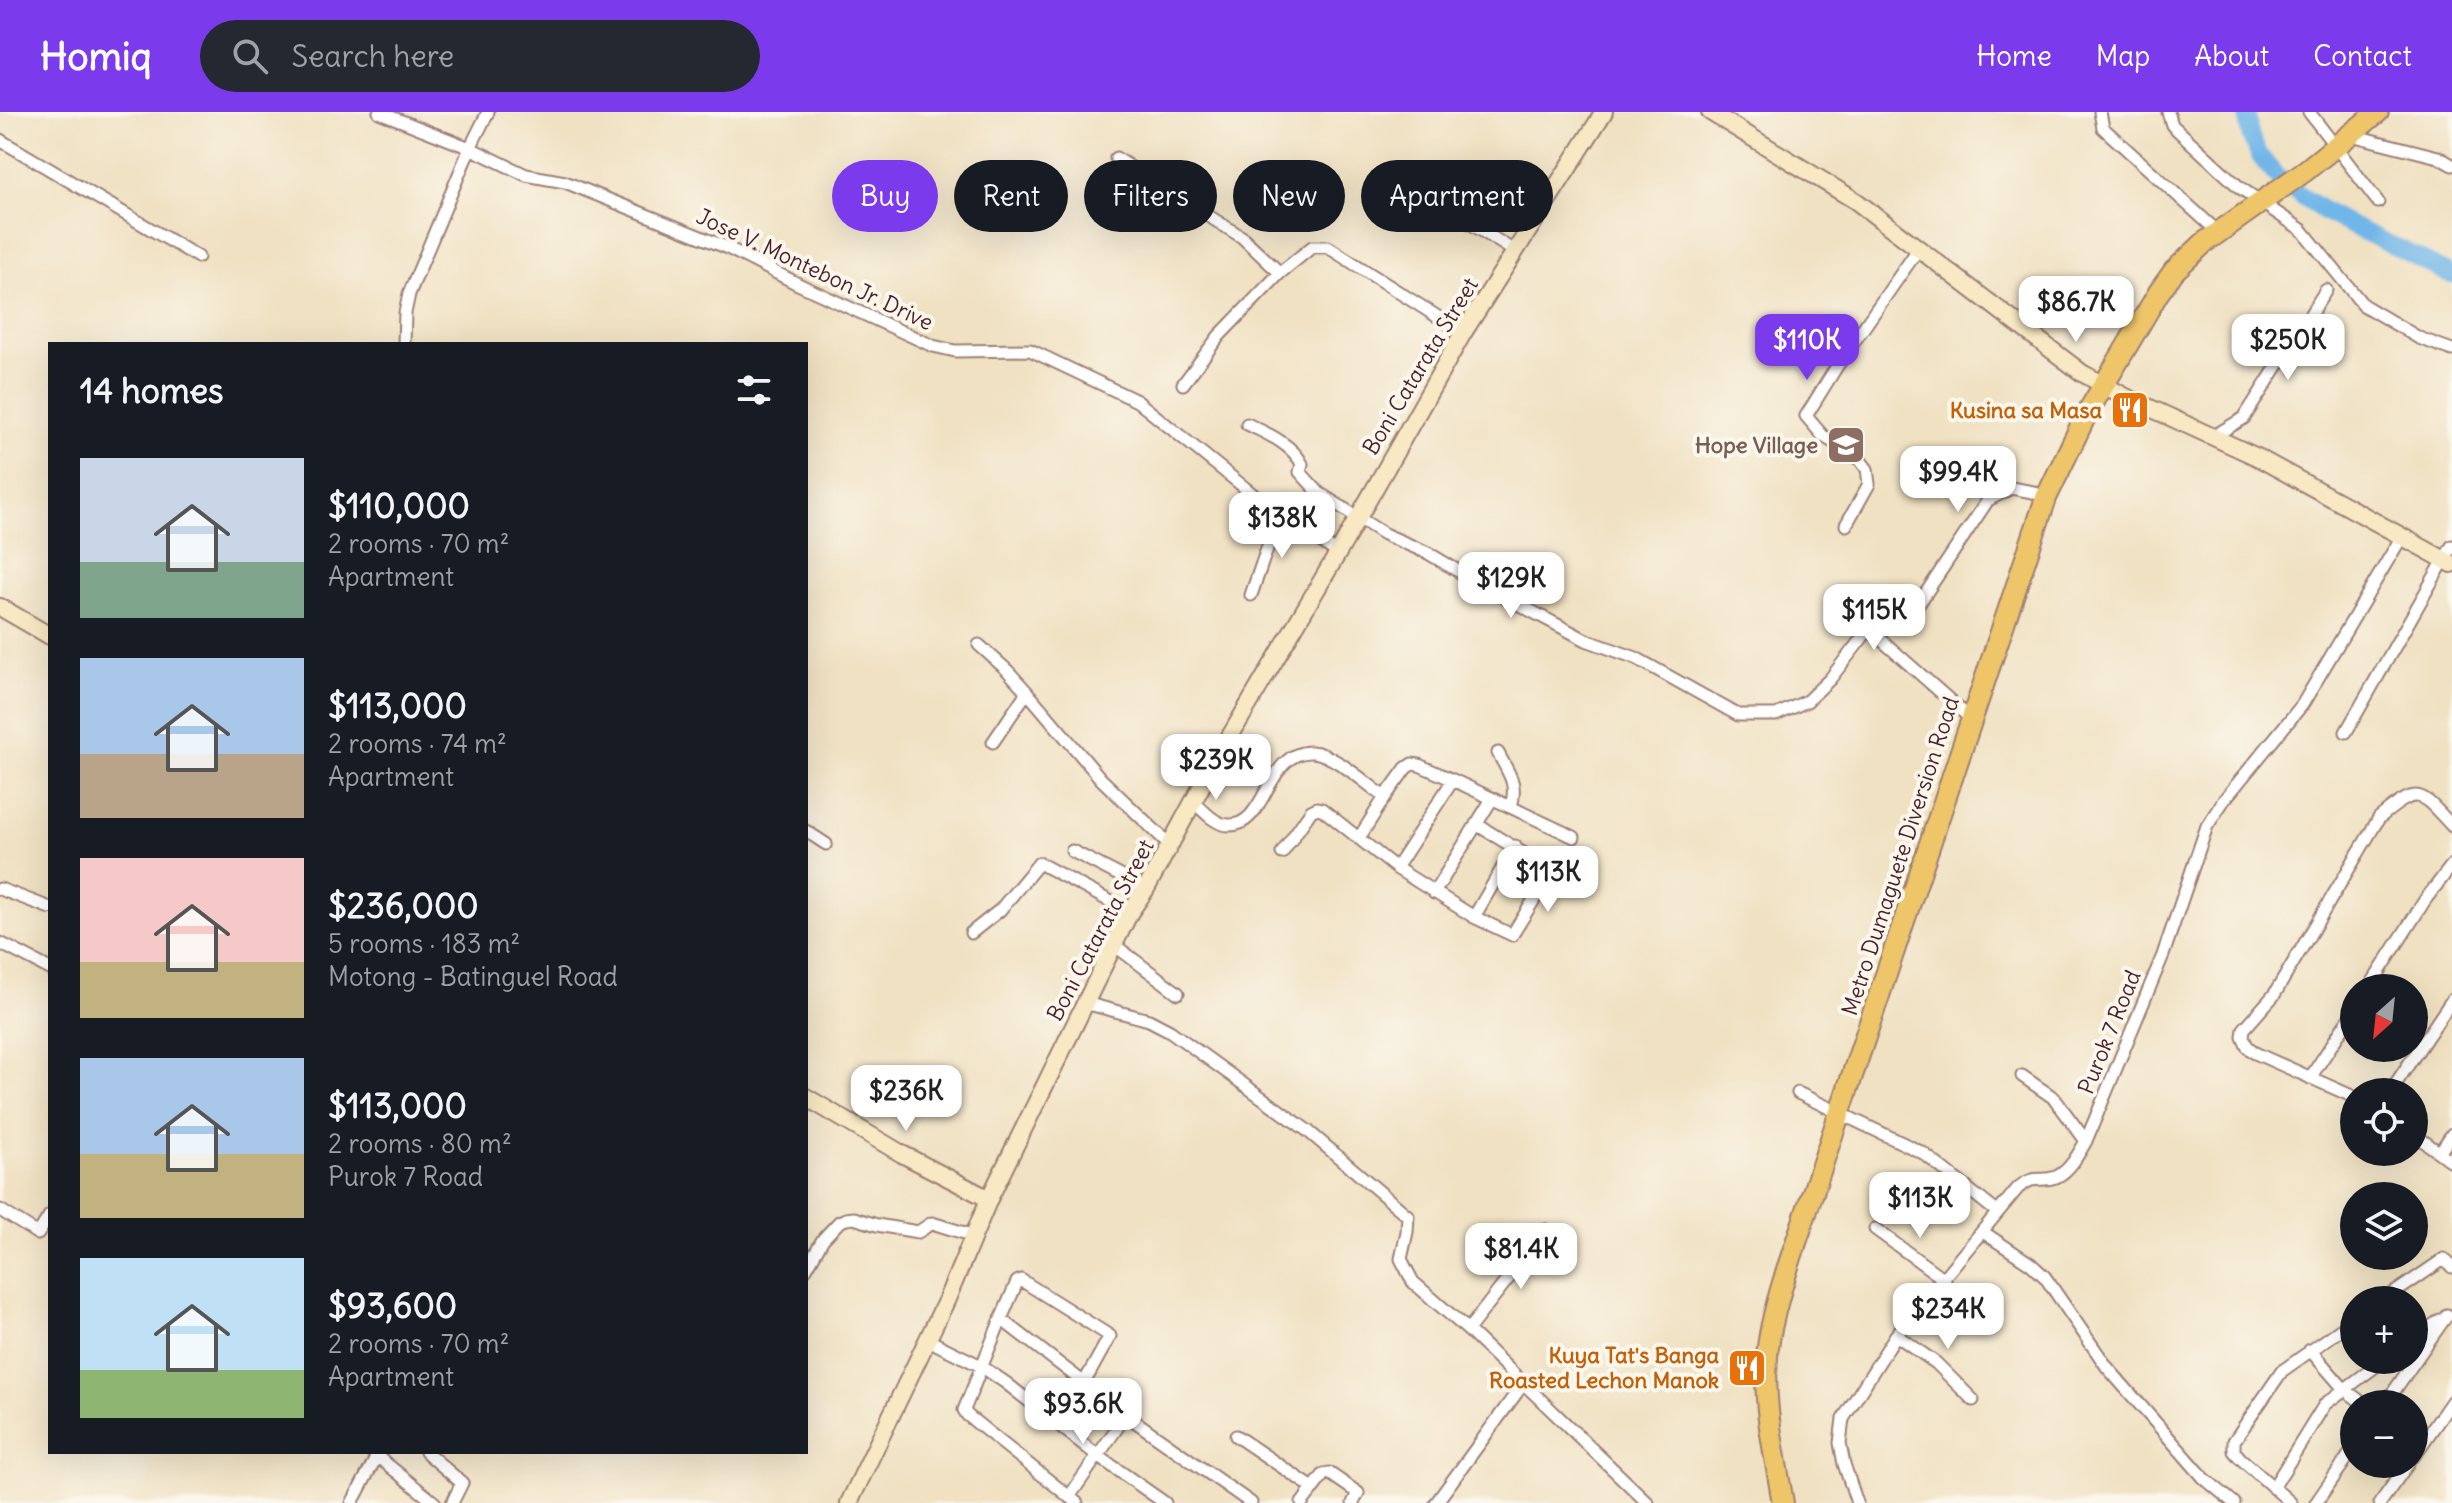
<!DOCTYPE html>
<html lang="en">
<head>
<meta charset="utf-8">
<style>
  body { margin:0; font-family:Delius,sans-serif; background:#242831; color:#f1f3f6; height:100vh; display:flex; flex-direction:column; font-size:30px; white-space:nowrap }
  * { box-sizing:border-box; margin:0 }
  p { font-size:26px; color:#9ea1a6 }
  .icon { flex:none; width:44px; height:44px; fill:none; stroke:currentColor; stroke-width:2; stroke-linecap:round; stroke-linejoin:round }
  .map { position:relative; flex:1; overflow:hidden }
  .drawer { position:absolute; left:48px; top:230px; width:760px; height:1112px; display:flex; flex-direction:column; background:#171b24; border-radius:0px; box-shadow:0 8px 32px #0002 }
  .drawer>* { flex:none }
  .top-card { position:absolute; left:832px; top:48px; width:760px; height:72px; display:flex; gap:16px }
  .needle { width:52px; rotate:207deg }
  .tools { position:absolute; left:2340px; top:862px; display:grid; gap:16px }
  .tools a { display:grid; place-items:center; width:88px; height:88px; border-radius:50%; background:#171b24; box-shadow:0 8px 32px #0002; font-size:40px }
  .price { position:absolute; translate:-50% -68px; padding:0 18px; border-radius:16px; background:#fff; color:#222; font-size:26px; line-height:52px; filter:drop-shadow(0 2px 4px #0008) }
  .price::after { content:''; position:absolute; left:50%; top:48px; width:24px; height:18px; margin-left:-12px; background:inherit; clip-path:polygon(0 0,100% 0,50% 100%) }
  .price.current { background:#7c3aed; color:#fff }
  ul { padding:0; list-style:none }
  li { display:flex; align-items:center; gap:24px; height:200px; padding:0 32px }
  li span { display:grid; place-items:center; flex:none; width:224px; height:160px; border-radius:0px; color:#555 }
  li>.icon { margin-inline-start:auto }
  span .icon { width:96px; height:96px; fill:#fffc; stroke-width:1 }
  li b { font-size:34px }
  h2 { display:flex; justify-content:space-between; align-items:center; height:96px; padding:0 32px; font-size:34px }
  .tag { padding:0 28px; border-radius:36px; background:#171b24; box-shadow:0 8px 32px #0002; font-size:28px; line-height:72px }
  .tag.current { background:#7c3aed; color:#fff }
  header { display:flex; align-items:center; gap:48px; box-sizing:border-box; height:112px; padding:0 40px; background:#7c3aed; color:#fff }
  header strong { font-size:38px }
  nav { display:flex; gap:44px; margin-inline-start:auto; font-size:28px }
  .search { width:560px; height:72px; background:#242831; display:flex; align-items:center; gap:20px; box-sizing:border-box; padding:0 28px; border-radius:44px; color:#9ea1a6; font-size:30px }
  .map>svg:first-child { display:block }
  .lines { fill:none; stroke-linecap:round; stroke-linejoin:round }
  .river { stroke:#71b6e8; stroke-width:18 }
  .street-casing { stroke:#9d8076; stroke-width:15 }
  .secondary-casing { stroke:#9d8076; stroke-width:20 }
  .highway-casing { stroke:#9d8076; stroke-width:24 }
  .street { stroke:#fff; stroke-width:11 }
  .secondary { stroke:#f8e8c3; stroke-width:16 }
  .highway { stroke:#eec569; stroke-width:20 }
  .labels { text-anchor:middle; stroke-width:8; stroke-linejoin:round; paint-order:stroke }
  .street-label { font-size:22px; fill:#4a1f2b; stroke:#fbf7ec }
  .food-label { font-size:22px; font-weight:bold; fill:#c56008; stroke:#fbf7ec; text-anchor:end }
  .education-label { font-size:22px; font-weight:bold; fill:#785e54; stroke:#fbf7ec; text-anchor:end }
</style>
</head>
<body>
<header>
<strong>Homiq</strong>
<div class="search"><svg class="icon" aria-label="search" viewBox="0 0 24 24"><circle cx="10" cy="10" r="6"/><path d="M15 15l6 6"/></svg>Search here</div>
<nav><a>Home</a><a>Map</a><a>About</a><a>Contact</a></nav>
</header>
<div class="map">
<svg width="2452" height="1391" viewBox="0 0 2452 1391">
  <rect width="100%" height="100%" fill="#fbf7ec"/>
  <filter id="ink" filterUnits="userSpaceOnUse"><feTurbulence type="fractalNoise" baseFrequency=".0125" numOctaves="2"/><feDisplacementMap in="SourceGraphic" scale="16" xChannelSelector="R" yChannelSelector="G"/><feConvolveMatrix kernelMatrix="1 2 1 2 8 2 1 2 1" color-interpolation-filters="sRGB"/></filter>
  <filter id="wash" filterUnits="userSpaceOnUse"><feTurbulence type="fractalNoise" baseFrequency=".006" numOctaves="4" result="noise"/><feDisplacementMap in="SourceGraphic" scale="32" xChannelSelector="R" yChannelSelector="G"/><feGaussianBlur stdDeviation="1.8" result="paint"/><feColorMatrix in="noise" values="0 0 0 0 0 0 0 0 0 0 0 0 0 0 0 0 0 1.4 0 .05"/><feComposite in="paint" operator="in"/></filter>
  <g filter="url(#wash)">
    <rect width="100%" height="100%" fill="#f0e1c2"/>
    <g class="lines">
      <path class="river" d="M2248,0C2242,69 2351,114 2402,138C2419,146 2435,156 2452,163"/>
    </g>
  </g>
  <g filter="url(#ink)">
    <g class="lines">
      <g class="street-casing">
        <path id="street" d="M379,0L470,36L526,63L565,70L728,136L798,172L933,234L955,239L1030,238L1137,289L1270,396L1338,441
          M2100,0L2103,16L2218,120
          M2168,0L2172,13L2239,75L2302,118L2363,193L2419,226L2452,238
          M2309,0L2378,90
          M2351,23L2438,45L2452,53
          M0,28L198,145
          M1116,46L1242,125L1280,161L1312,135H1328L1463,221
          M1403,69L1514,139
          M404,232L405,201L409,182L470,36L488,0
          M1183,272L1219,224L1280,161
          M1247,312C1266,321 1292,332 1302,352L1300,360L1319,381L1384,422L1428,441L1478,471L1586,528L1636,546L1738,603H1776L1807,589L1830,567L1869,517L1882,510L1897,513L1908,508L1988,388L2011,376L2033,380L2046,386
          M2214,324L2244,306L2326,178
          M1846,413L1869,372L1867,357L1857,344L1823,324L1806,304L1837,254L1919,136
          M1251,483L1279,402
          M1869,517L1971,607
          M979,533L1007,558L1027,580
          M2346,620L2452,434
          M993,630L1027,580L1101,667L1170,733
          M1498,641C1509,662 1518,671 1511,695
          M1194,690C1203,698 1215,713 1229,713C1267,715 1266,638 1312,640C1333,641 1368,673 1385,685
          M806,719L826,732
          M1359,726L1385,685L1406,656L1412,652L1419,653L1453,668L1574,725
          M1072,739L1146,777
          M1282,741L1311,699L1317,696L1322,697L1396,756L1474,805L1512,823L1552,759L1476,712
          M1396,756L1453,668
          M0,777L50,796
          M1434,781L1492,687
          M1474,805L1515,734
          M971,821L1000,798L1039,751L1130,800
          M0,831L50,857
          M1113,832L1178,881
          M2369,876L2425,788L2452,753
          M1085,891L1149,908L1170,919L1308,1019L1408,1104L1407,1120L1401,1147L1413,1170L1468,1218L1648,1391
          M2022,964L2054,986L2086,1029
          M2310,966L2354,899
          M2390,980L2452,888
          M1798,981L1923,1041L1997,1100
          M2354,985L2255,941L2247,934L2243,925L2244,917L2274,883L2379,706C2420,673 2418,678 2452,714
          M2414,1022L2452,1050
          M2440,1040L2452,1022
          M0,1098L38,1122L50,1103
          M1875,1117L1945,1168
          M1983,1120L2031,1152L2045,1165L2107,1255L2204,1366L2234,1391
          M806,1157L823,1127L839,1110L846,1107L854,1106L877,1113L918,1120L932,1111L974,1124
          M2384,1188L2444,1147L2452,1155
          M1001,1207L1017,1170L1021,1168L1110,1224L1084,1271
          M1468,1218L1546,1118
          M1896,1223L1936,1251L1973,1288
          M2414,1227L2440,1208
          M928,1228L981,1254L1006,1271L1098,1344L1165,1391
          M2310,1238L2344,1277L2364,1292
          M2385,1292L2447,1203
          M1236,1324L1313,1376
          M372,1340L435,1391
          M426,1340L462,1371L452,1391
          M2414,1344L2452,1289
          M2273,1376L2325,1292L2384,1248
          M1069,1385L1126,1303
          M352,1391L377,1344
          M1077,1391L967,1303L964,1298L1001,1207L1126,1303L1251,1391
          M1302,1391L1324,1362L1329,1361L1358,1381L1353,1391
          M1436,1391L1523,1272
          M1857,1391L1844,1352L1840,1331L1843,1307L1896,1223L2018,1076C2037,1061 2039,1071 2056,1065C2070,1059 2079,1041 2086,1029L2163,843L2207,714L2224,688L2302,593L2401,426
          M2291,1391L2240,1346L2234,1339V1329L2282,1259L2354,1208
          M2316,1391L2354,1336
          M2380,1391L2408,1352"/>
      </g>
      <g class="secondary-casing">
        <path id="secondary" d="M1710,0L1856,89L2082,261L2124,284L2257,345L2452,452
          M0,495L50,524
          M806,985L902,1042L989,1087
          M849,1391L947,1187L989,1087L1130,800L1146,777L1213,653L1338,441L1463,221L1604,0"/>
      </g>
      <g class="highway-casing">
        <path id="highway" d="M1783,1391C1775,1343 1763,1294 1767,1245C1770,1202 1793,1140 1807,1098L2046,386L2086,303L2159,180L2174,159L2205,130L2305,59L2378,0"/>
      </g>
      <use href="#street" class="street"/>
      <use href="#secondary" class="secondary"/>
      <use href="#highway" class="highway"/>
    </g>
  </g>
  <defs>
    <g id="restaurant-square" transform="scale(2)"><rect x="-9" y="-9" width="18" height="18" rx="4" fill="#e8710a" stroke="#fbf7ec"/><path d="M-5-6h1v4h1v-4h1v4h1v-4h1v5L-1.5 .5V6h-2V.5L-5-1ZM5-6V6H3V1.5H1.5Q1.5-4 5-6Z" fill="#fff"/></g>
    <g id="school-square" transform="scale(2)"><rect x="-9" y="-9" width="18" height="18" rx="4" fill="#8d6e63" stroke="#fbf7ec"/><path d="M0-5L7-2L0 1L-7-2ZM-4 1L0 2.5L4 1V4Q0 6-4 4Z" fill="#fff"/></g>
  </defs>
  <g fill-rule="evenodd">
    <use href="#restaurant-square" x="2130" y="298"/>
    <use href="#school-square" x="1846" y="333"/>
    <use href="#restaurant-square" x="1747" y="1256"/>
  </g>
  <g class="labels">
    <g class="street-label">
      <text transform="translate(815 157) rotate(25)" y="8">Jose V. Montebon Jr. Drive</text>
      <text transform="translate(1420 254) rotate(-59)" y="8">Boni Catarata Street</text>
      <text transform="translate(1900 744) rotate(-72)" y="8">Metro Dumaguete Diversion Road</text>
      <text transform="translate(1100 818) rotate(-62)" y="8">Boni Catarata Street</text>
      <text transform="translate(2109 920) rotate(-68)" y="8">Purok 7 Road</text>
    </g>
    <g class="food-label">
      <text x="2102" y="306">Kusina sa Masa</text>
      <text x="1719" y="1251">Kuya Tat's Banga<tspan x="1719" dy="25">Roasted Lechon Manok</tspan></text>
    </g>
    <g class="education-label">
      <text x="1818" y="341">Hope Village</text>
    </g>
  </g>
</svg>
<div class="tools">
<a><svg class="needle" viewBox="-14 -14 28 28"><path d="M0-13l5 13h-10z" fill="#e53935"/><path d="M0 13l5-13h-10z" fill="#9ea1a6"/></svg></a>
<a><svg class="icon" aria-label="locate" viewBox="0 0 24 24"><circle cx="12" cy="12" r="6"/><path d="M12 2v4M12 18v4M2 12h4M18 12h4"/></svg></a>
<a><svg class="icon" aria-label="layers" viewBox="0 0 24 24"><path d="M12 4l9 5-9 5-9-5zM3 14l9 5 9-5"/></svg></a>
<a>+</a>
<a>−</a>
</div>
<b class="price" style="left:2076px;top:232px">$86.7K</b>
<b class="price current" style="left:1807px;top:270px">$110K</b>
<b class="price" style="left:2288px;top:270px">$250K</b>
<b class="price" style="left:1958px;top:402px">$99.4K</b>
<b class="price" style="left:1282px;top:448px">$138K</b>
<b class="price" style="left:1511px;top:508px">$129K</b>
<b class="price" style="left:1874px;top:540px">$115K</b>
<b class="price" style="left:1216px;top:690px">$239K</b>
<b class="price" style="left:1548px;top:802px">$113K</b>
<b class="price" style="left:906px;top:1021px">$236K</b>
<b class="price" style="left:1920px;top:1128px">$113K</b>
<b class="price" style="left:1521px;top:1179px">$81.4K</b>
<b class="price" style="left:1948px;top:1239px">$234K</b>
<b class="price" style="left:1083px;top:1334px">$93.6K</b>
<div class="top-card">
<a class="tag current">Buy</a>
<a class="tag">Rent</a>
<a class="tag">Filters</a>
<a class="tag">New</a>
<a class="tag">Apartment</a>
</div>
<section class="drawer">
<h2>14 homes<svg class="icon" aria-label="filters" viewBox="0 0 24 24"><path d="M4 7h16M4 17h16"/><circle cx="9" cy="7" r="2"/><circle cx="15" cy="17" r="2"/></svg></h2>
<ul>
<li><span style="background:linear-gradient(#c9d6e8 65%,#7fa58c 0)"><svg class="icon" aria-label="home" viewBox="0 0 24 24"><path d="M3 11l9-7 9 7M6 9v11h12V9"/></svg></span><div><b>$110,000</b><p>2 rooms · 70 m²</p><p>Apartment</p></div></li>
<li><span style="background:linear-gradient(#a9c7e8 60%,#b9a48a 0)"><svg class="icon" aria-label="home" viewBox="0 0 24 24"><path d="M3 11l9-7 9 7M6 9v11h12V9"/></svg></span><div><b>$113,000</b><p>2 rooms · 74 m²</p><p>Apartment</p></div></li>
<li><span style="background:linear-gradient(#f6c9c9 65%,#c2b280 0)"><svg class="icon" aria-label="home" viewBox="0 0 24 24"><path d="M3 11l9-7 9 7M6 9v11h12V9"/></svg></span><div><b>$236,000</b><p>5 rooms · 183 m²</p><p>Motong - Batinguel Road</p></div></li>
<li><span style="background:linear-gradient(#a9c7e8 60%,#c2b280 0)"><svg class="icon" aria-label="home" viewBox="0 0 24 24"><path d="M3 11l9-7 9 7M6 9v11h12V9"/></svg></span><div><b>$113,000</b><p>2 rooms · 80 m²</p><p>Purok 7 Road</p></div></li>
<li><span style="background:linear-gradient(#bfe0f5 70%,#8fb573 0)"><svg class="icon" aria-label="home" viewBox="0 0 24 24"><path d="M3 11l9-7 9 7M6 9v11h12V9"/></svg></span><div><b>$93,600</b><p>2 rooms · 70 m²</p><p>Apartment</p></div></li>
</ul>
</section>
</div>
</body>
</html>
